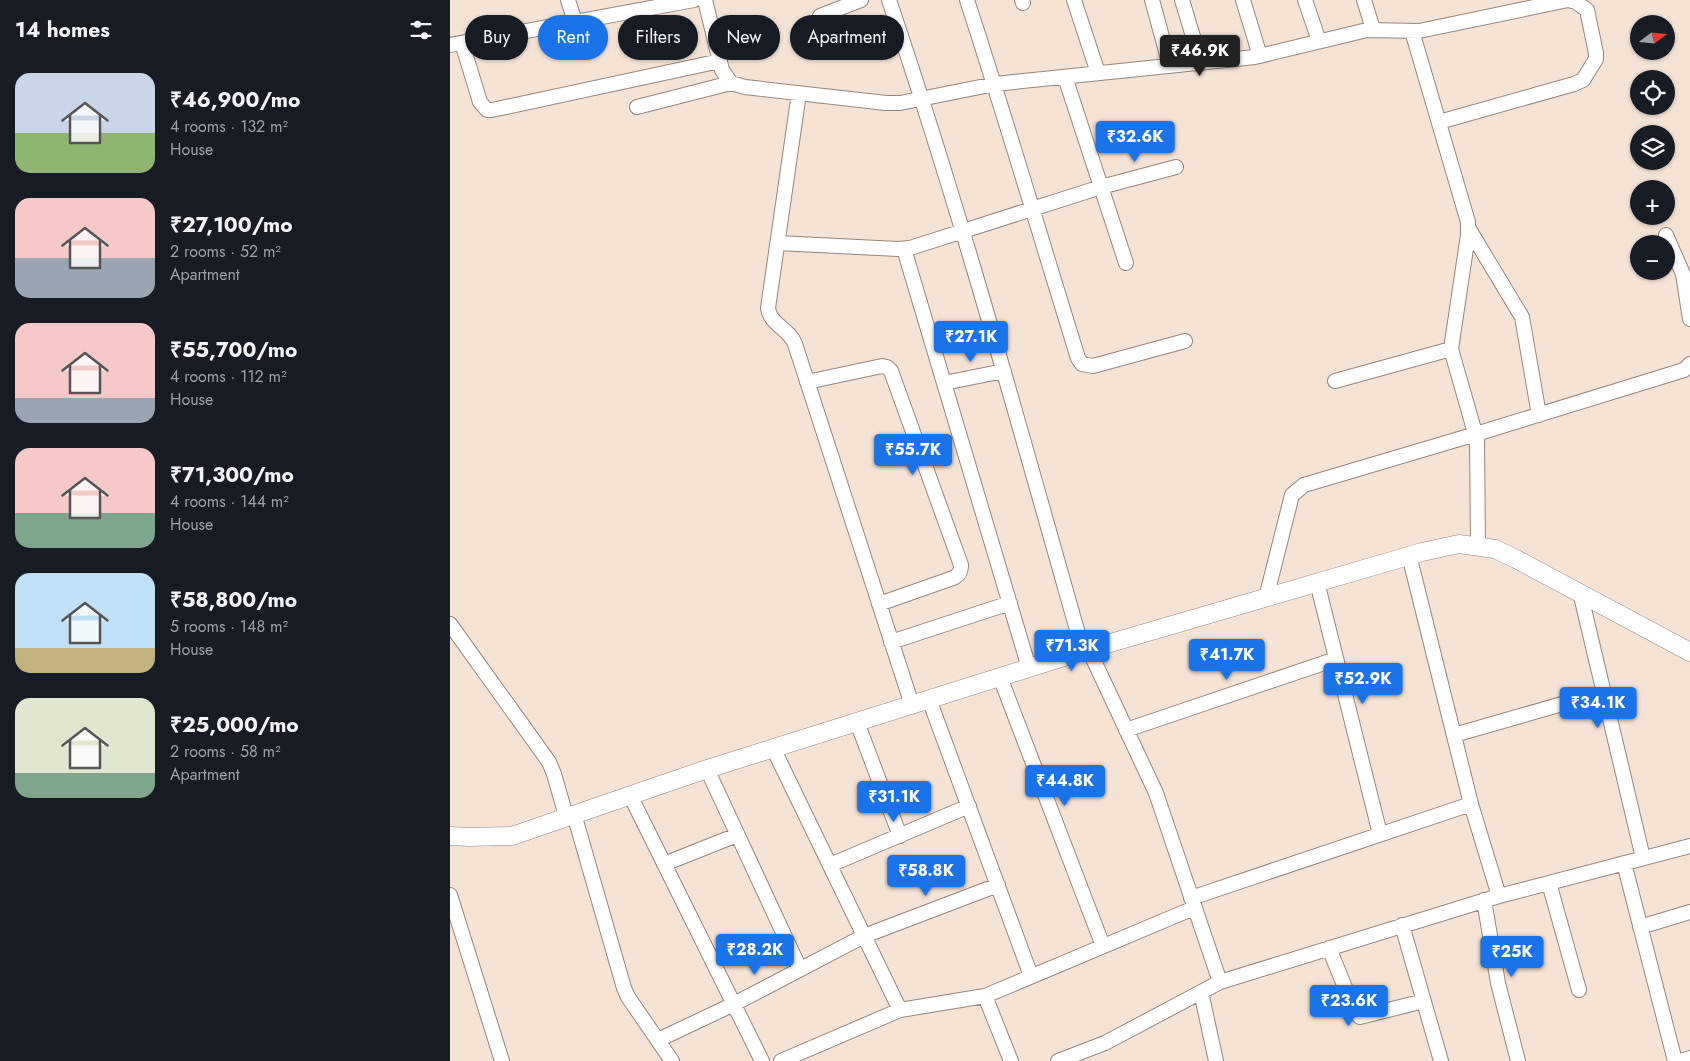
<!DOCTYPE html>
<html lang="en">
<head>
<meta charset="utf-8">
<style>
  body { margin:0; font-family:Jost,sans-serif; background:#242831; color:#f1f3f6; height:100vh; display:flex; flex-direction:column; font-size:19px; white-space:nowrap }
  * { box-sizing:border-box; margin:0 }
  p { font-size:16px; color:#9ea1a6 }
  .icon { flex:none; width:28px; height:28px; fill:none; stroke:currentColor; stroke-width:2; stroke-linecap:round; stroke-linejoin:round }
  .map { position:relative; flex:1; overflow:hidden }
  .side { display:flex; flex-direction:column; background:#171b24; width:450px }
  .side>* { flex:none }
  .guide { position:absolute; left:15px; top:15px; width:475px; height:45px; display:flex; gap:10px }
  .needle { width:32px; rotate:74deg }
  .controls { position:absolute; left:1180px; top:15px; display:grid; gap:10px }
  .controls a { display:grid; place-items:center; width:45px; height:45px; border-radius:50%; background:#171b24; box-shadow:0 1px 4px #0004; font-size:25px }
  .price { position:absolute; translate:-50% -42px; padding:0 11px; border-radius:5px; background:#1a73e8; color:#fff; font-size:16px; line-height:32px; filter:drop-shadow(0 1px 2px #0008) }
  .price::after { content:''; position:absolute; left:50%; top:30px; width:15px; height:11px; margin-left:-8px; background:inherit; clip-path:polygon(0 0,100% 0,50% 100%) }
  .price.selected { background:#222; color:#fff }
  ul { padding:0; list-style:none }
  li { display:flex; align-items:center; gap:15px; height:125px; padding:0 15px }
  li span { display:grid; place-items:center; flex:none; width:140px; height:100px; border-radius:15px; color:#555 }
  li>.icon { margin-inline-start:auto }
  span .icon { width:60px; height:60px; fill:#fffc; stroke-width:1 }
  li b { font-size:21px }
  h2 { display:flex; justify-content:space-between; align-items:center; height:60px; padding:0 15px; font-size:21px }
  .tag { padding:0 18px; border-radius:22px; background:#171b24; box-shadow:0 1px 4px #0004; font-size:18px; line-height:45px }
  .tag.selected { background:#1a73e8; color:#fff }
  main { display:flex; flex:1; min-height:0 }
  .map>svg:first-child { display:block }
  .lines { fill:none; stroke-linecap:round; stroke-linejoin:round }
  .minor-casing { stroke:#96867a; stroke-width:16 }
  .tertiary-casing { stroke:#96867a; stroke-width:19 }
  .minor { stroke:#fff; stroke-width:14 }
  .tertiary { stroke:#fff; stroke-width:18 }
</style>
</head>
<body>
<main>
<section class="side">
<h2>14 homes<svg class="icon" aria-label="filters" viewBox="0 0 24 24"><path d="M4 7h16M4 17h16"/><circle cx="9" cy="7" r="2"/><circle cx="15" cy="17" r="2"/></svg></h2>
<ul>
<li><span style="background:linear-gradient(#c9d6e8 60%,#8fb573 0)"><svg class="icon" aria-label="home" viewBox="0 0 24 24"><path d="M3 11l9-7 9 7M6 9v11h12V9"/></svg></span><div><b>₹46,900/mo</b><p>4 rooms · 132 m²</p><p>House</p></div></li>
<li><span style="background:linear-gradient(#f6c9c9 60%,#9aa5b1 0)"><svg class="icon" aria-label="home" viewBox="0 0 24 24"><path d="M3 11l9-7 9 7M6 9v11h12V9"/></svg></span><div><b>₹27,100/mo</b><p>2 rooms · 52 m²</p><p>Apartment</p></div></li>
<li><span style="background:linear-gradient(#f6c9c9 75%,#9aa5b1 0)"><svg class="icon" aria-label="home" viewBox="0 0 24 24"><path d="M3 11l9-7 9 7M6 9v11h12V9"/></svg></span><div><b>₹55,700/mo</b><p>4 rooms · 112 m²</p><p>House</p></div></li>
<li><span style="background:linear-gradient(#f6c9c9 65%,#7fa58c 0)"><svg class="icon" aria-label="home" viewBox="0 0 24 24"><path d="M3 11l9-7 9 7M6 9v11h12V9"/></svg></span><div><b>₹71,300/mo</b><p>4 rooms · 144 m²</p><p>House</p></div></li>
<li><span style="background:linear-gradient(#bfe0f5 75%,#c2b280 0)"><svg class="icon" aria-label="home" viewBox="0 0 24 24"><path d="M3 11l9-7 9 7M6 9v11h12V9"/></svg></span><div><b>₹58,800/mo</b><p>5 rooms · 148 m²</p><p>House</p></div></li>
<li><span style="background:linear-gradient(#dfe7d0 75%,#7fa58c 0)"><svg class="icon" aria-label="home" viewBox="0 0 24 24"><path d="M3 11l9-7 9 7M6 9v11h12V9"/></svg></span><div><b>₹25,000/mo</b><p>2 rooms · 58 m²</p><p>Apartment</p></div></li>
</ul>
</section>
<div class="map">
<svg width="1240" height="1061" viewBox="0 0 1240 1061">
  <rect width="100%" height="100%" fill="#f5e3d6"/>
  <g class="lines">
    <g class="minor-casing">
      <path id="minor" d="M118,0L125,22
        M255,0L272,70L281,83L295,87L436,103H450L545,84L805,57L917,30L969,31L1118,0L1126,2L1137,10L1146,53V59L1133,80L1124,84L989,122
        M439,0C512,215 571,433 633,651
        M517,0C556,119 591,239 628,358L632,364L643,366L735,341
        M572,0L573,3
        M624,0L648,73
        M702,0L720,66
        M732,0L751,63
        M793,0L810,56
        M855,0L869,41
        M914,0L923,29
        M370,16L411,0
        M962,31L1018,222V235L1001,349L1027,440L1028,546
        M12,43L30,102L37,110H42L270,61
        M0,45L244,0
        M615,77L676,263
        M349,93L318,308C320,325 339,328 345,344L462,705
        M187,107L281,83
        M1019,229L1072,317L1089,415
        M1216,235L1233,274L1240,319
        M328,243L448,249L460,248L651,187L726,167
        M454,249L579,668
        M885,381L1001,349
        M357,382L432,366L437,367L441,371L511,565C511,572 509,575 503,578L429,604
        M494,383L554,371
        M959,555L1021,804L1049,896
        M867,582L930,834
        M1130,592L1193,858
        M816,598L842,495L854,485L1026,434L1234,370L1240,364
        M0,624L99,762L104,774L116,816
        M441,642L560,603
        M550,677L653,946
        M479,699L581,976
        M407,722L450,836
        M676,730L886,659
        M1004,735L1154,692
        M323,748L450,1010L535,996L561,1061
        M257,769L350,969
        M180,795L312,1061
        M124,814L174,988L178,997L222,1061
        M1174,863L1225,1061
        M214,864L287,835
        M380,865L519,806
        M1099,883L1129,990
        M0,895L52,1061
        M741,898L1021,804
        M1034,900L1048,983L1068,1061
        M952,925L991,1061
        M1190,927L1240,912
        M879,948L905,1012L910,1017L974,1001
        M770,982L1049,896L1240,846
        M751,992L766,1061
        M535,996L744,908
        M208,1040L284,1004L414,936L548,885
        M331,1061L450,1010
        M608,1061L655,1043L770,982L706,793L639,650
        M1231,1061L1240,1058"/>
    </g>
    <g class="tertiary-casing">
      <path id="tertiary" d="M0,836L19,837L62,836L257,769L633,651L972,552L1009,544L1045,549L1066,559L1240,652"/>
    </g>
    <use href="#minor" class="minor"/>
    <use href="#tertiary" class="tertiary"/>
  </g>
</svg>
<div class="controls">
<a><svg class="needle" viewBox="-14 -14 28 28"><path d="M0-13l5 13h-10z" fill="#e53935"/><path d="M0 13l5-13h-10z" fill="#9ea1a6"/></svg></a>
<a><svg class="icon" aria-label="locate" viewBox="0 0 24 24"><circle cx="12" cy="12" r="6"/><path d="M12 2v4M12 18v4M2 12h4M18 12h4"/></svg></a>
<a><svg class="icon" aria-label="layers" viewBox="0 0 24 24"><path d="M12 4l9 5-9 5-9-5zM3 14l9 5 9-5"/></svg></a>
<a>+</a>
<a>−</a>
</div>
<b class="price selected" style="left:750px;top:77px">₹46.9K</b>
<b class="price" style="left:685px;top:163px">₹32.6K</b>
<b class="price" style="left:521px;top:363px">₹27.1K</b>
<b class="price" style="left:463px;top:476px">₹55.7K</b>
<b class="price" style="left:622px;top:672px">₹71.3K</b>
<b class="price" style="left:777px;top:681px">₹41.7K</b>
<b class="price" style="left:913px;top:705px">₹52.9K</b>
<b class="price" style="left:1148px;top:729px">₹34.1K</b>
<b class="price" style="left:615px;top:807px">₹44.8K</b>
<b class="price" style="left:444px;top:823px">₹31.1K</b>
<b class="price" style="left:476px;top:897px">₹58.8K</b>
<b class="price" style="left:305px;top:976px">₹28.2K</b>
<b class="price" style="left:1062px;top:978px">₹25K</b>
<b class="price" style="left:899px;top:1027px">₹23.6K</b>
<div class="guide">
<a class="tag">Buy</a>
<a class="tag selected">Rent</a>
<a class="tag">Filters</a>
<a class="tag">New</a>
<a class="tag">Apartment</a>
</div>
</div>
</main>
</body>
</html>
